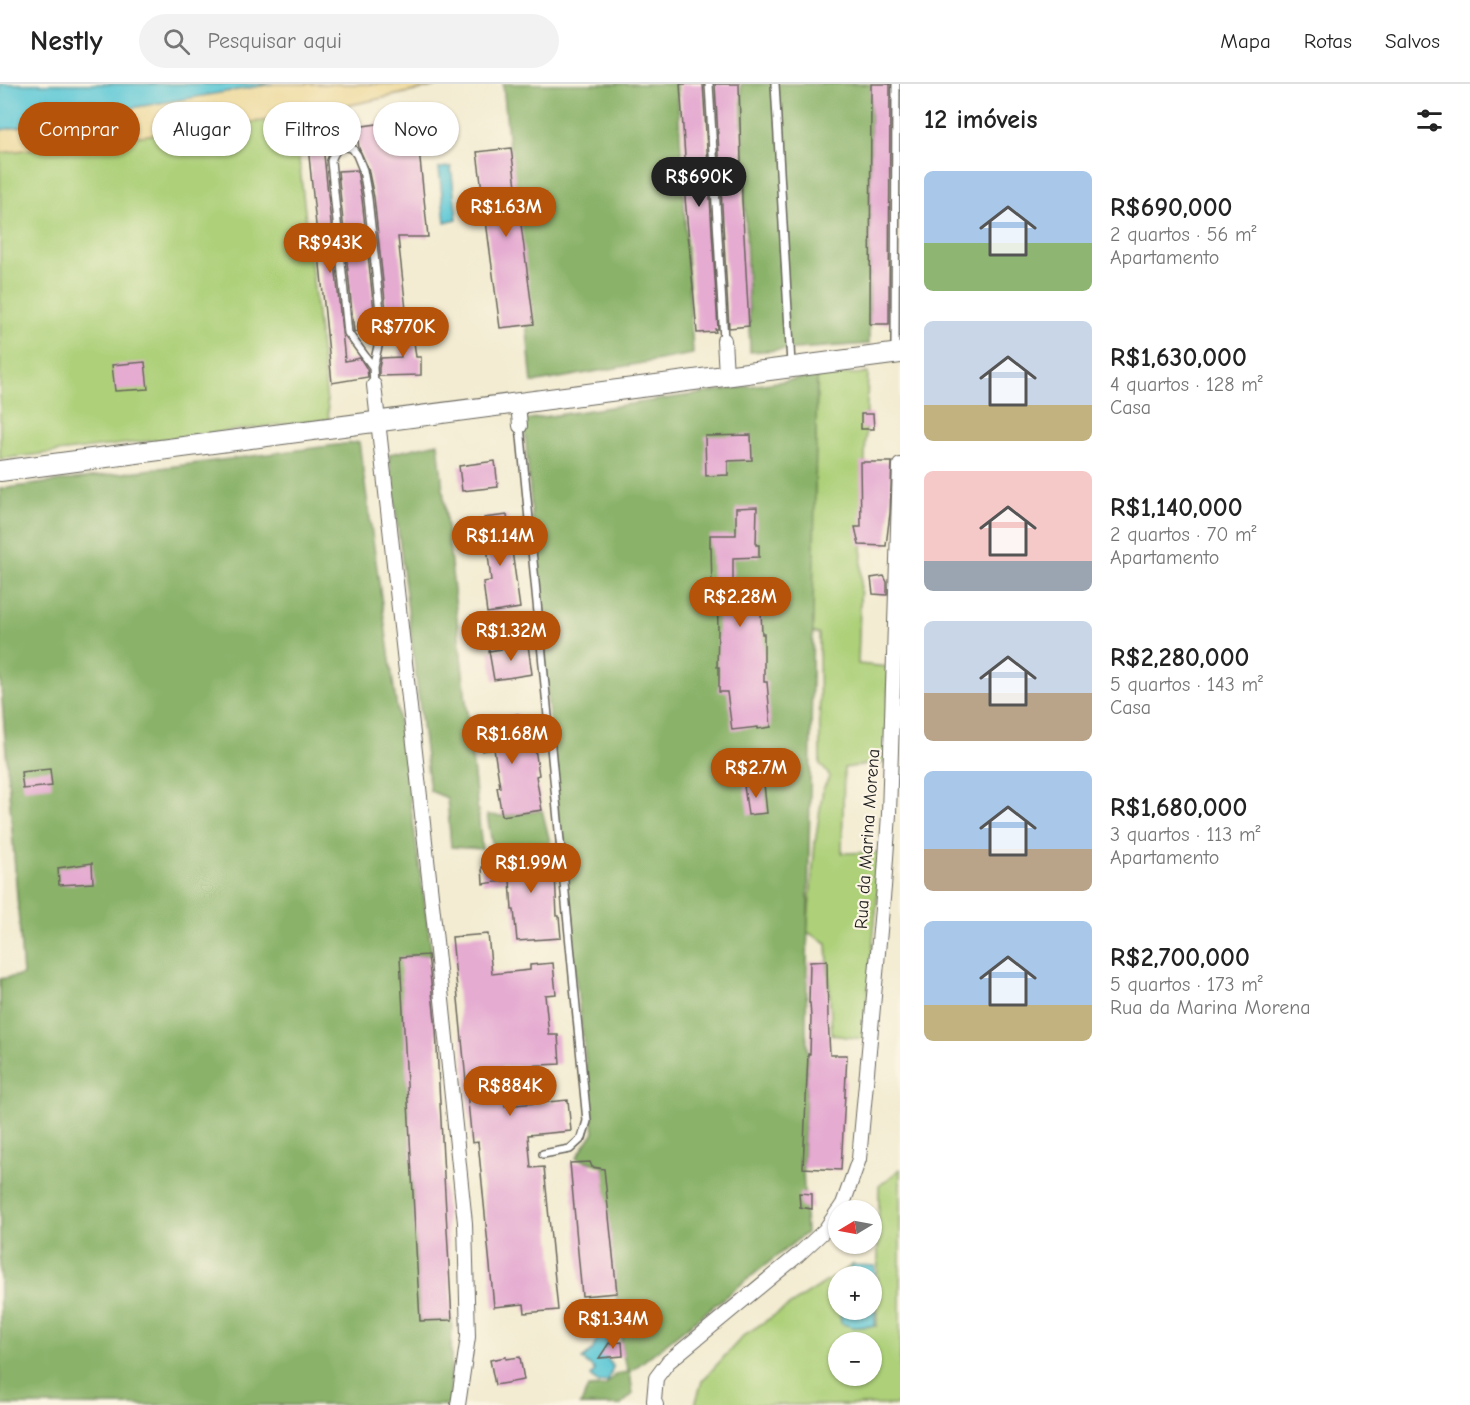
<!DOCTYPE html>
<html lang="pt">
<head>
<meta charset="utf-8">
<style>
  body { margin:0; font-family:"Comic Neue",sans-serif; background:#f2f2f2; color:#222; height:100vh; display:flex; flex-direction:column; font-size:22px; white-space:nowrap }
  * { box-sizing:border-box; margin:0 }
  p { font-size:20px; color:#767676 }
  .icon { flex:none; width:33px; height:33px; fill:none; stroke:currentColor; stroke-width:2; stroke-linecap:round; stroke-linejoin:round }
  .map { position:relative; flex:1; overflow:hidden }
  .details { display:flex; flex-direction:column; background:#fff; width:570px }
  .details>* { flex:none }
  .banner { position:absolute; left:18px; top:18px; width:570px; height:54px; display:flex; gap:12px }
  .needle { width:39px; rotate:260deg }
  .fabs { position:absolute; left:828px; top:1116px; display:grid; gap:12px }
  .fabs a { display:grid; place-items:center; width:54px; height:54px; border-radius:50%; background:#fff; box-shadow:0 2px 4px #0004; font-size:30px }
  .price { position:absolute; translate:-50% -51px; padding:0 14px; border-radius:21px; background:#b45309; color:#fff; font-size:20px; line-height:39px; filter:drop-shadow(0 2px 3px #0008) }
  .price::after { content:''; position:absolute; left:50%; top:36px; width:18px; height:14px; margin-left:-9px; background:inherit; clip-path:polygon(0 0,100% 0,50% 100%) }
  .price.current { background:#222; color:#fff }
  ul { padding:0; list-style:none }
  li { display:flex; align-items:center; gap:18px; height:150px; padding:0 24px }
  li span { display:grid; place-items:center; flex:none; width:168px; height:120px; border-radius:9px; color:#555 }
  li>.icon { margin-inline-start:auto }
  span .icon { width:72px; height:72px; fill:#fffc; stroke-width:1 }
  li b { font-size:26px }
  h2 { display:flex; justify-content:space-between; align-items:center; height:72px; padding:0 24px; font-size:26px }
  .chip { padding:0 21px; border-radius:27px; background:#fff; box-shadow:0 2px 4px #0004; font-size:21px; line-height:54px }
  .chip.current { background:#b45309; color:#fff }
  header { display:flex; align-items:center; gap:36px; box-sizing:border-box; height:84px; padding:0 30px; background:#fff; border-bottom:2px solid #e0e0e0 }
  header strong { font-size:28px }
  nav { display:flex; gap:33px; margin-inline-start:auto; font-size:21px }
  .search { width:420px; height:54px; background:#f2f2f2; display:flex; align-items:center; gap:15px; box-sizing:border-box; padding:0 21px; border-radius:33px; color:#767676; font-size:22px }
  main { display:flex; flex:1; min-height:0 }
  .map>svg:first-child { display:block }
  .green { fill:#add079; stroke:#64764a; stroke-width:1.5; fill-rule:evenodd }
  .forest { fill:#8ab269; stroke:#536742; stroke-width:1.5 }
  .sand { fill:#eeda9e; stroke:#857b5d; stroke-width:1.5 }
  .water { fill:#5dc8d6; stroke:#3c7279; stroke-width:1.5 }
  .building { fill:#e5abd1 }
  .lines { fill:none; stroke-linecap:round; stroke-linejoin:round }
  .service-casing { stroke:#67655c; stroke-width:10 }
  .minor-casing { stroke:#67655c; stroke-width:16 }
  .secondary-casing { stroke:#67655c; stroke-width:22 }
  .service { stroke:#fff; stroke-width:7 }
  .minor { stroke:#fff; stroke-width:14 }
  .secondary { stroke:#fff; stroke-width:20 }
  .labels { text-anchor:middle; stroke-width:4.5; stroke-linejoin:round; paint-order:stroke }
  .street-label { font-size:18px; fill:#1c1c1c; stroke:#fcf5e5 }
</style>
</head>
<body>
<header>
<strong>Nestly</strong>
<div class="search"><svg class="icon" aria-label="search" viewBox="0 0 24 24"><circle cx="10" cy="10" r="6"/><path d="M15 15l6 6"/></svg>Pesquisar aqui</div>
<nav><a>Mapa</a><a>Rotas</a><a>Salvos</a></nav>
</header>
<main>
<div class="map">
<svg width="900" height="1321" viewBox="0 0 900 1321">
  <rect width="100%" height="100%" fill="#fcf5e5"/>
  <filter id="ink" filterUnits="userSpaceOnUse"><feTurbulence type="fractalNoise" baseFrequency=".0167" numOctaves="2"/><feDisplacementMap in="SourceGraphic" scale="12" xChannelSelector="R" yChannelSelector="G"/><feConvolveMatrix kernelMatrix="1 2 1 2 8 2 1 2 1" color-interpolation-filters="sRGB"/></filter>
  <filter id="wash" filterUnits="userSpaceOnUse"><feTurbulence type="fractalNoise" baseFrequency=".008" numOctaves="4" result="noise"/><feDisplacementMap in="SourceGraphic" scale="24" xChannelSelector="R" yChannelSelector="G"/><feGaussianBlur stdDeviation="1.35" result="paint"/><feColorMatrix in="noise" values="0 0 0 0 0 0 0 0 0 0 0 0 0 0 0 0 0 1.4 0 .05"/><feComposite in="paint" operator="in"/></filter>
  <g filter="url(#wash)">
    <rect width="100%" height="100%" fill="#f3ecd2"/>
    <path class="green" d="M333,25L341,45L298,67L329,335L0,375V69L295,33Z
      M868,289L858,580L889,583L885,678L844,684L842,769L882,768L863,955L832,951L827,859L807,848L815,759L823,705L830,692L820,680L819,550L812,548L817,292Z
      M900,1085V1321H695L702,1297L744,1251L852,1181L847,1192H838V1226H840L841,1239L853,1243L877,1242L879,1102ZM838,1258H872V1292H838Z"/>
    <path class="forest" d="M503,0H677L693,270L532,299Z
      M741,0H871L869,260L750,268Z
      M817,292L806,946L808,970L803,1084L806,1149L630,1288L633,1310L621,1321H579L581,1320L588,1303L605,1302L616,1290L629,1288L623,1272L603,1082L576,1074L594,1048L560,761L524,336Z
      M359,358L432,871L401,873L420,1237L452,1236L450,1321H0V895L23,891L0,589V405Z
      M438,359L482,765L451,763L447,714L430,707L389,370Z
      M542,726L551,762L493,765L487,731L502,732Z"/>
    <path class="sand" d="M268,0H447L295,33L0,69V44Z"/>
    <path class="water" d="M0,0H273L0,46Z
      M451,83L457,135L445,138L439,84Z
      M852,1181L875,1182V1242L852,1243L841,1239L840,1226H872V1192H847Z
      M603,1253L609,1259L603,1268L613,1283L608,1297L598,1299L591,1292L595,1286L582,1275L592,1267L597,1255Z"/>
    <g id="blocks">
      <path class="building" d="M680,0H703L718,245H715L716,248L697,249L684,102H687Z
        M715,0H739L742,115L749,242L729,244Z
        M871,0H890L889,240H870Z
        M391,38L396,68L419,66L428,153H398L408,244L388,245L374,113L368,84L359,64L356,43Z
        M323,61L345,277L360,274L367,285L368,293L332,299L308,62Z
        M511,64L534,240L500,244L477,68Z
        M357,86L362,115L376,246L354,248L338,87Z
        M412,243L416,273H421V291L379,292V284L381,274L401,273L397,245Z
        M145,278L148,305L115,307L112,281Z
        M861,330H873L874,345H861Z
        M751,351L752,376L728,377V391L706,392L705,352Z
        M495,377L498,403L462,407L459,382Z
        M860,378H892L890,429L886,462L859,461L855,443H861Z
        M757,423L756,461H759V473L733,474V505L760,504L762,550H764V598H767L771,643L758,645V643L732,646L727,608H719V583H717L718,547L717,504H712L711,463H710V451H736V424Z
        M507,431L520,524L487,529L483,498L491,497L484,434Z
        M884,492L887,498V511L873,510L871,494Z
        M528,561L532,590L494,596L489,567Z
        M518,630L524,665L535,664L539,691L536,692L542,726L502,732L497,703H500L494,665L482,667L477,638Z
        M50,685L52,702L23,705L21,688Z
        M764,700L767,729L748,731L744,702Z
        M554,768L557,832H559L561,854L517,857L514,826H512L510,796L483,800L482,783L511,781L510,771Z
        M92,779L93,799L59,801L58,784Z
        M488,850L492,890L530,886V881L553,879L556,910L545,911L549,951H558L560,980L501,983L505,1022L568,1016L571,1047L528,1051L531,1084L544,1083L558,1226L525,1229L524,1220L494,1223L478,1058L472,1059L452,853Z
        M428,871L436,946L452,1236L420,1237L400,873Z
        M827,877L828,934L830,971H847L841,1086L803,1084L808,970H810L811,934L810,919H809L810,878Z
        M590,1078L592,1083L604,1085L617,1209L582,1212L570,1079Z
        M799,1109L812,1110V1125L800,1123Z
        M622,1258L623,1272L599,1274L609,1259Z
        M506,1273V1275L520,1273L524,1296L495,1301L490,1276Z"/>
    </g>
  </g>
  <g filter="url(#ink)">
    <use href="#blocks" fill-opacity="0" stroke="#67655c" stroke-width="1.5"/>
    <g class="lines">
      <g class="service-casing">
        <path id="service" d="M709,0L724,256
          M775,0L791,280
          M895,267L896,0
          M373,283L348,249L331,77C335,65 339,61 352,64L357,71L363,86L368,114L382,246L373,283L374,301
          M520,342L587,1037L582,1054L570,1065L543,1070"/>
      </g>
      <g class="minor-casing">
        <path id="minor" d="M724,256L726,291
          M374,301L434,838L465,1139L468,1253L458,1321
          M518,319L520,342
          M839,1126L843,1120L859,1075L884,803L889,730L900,381
          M656,1321L654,1317L656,1294L668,1278L798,1171L825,1146L838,1127"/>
      </g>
      <g class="secondary-casing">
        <path id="secondary" d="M0,387L900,269"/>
      </g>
      <use href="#service" class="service"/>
      <use href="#minor" class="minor"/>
      <use href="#secondary" class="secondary"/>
    </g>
  </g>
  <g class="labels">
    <g class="street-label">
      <text transform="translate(867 755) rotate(-86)" y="6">Rua da Marina Morena</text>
    </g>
  </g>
</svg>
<div class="fabs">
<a><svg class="needle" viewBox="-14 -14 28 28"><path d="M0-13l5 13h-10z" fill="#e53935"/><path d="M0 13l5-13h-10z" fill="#767676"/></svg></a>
<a>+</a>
<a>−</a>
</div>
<b class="price current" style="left:699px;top:124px">R$690K</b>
<b class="price" style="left:506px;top:154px">R$1.63M</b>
<b class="price" style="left:330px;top:190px">R$943K</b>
<b class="price" style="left:403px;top:274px">R$770K</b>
<b class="price" style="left:500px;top:483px">R$1.14M</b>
<b class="price" style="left:740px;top:544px">R$2.28M</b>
<b class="price" style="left:511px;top:578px">R$1.32M</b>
<b class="price" style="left:512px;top:681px">R$1.68M</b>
<b class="price" style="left:756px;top:715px">R$2.7M</b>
<b class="price" style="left:531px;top:810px">R$1.99M</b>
<b class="price" style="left:510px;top:1033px">R$884K</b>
<b class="price" style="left:613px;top:1266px">R$1.34M</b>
<div class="banner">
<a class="chip current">Comprar</a>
<a class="chip">Alugar</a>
<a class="chip">Filtros</a>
<a class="chip">Novo</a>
</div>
</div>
<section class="details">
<h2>12 imóveis<svg class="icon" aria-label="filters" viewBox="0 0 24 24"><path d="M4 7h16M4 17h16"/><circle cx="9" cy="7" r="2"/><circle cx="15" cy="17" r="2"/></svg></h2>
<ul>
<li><span style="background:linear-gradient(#a9c7e8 60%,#8fb573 0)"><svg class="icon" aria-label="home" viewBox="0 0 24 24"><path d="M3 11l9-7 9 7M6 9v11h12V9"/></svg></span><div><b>R$690,000</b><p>2 quartos · 56 m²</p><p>Apartamento</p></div></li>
<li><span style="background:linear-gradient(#c9d6e8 70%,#c2b280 0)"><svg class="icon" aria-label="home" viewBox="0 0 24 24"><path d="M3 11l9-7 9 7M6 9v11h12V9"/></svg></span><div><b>R$1,630,000</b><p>4 quartos · 128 m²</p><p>Casa</p></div></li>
<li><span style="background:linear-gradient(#f6c9c9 75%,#9aa5b1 0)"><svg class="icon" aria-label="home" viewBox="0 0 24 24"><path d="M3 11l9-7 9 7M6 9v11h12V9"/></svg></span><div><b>R$1,140,000</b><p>2 quartos · 70 m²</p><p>Apartamento</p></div></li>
<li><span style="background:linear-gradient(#c9d6e8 60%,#b9a48a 0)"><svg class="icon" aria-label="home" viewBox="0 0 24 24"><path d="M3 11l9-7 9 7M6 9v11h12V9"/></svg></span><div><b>R$2,280,000</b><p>5 quartos · 143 m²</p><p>Casa</p></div></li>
<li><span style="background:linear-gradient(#a9c7e8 65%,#b9a48a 0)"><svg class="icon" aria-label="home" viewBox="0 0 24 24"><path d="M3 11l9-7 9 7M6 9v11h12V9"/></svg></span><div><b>R$1,680,000</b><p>3 quartos · 113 m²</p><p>Apartamento</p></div></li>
<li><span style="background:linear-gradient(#a9c7e8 70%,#c2b280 0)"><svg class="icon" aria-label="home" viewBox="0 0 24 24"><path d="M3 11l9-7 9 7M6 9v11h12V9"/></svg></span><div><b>R$2,700,000</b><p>5 quartos · 173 m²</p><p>Rua da Marina Morena</p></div></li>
</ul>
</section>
</main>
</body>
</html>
